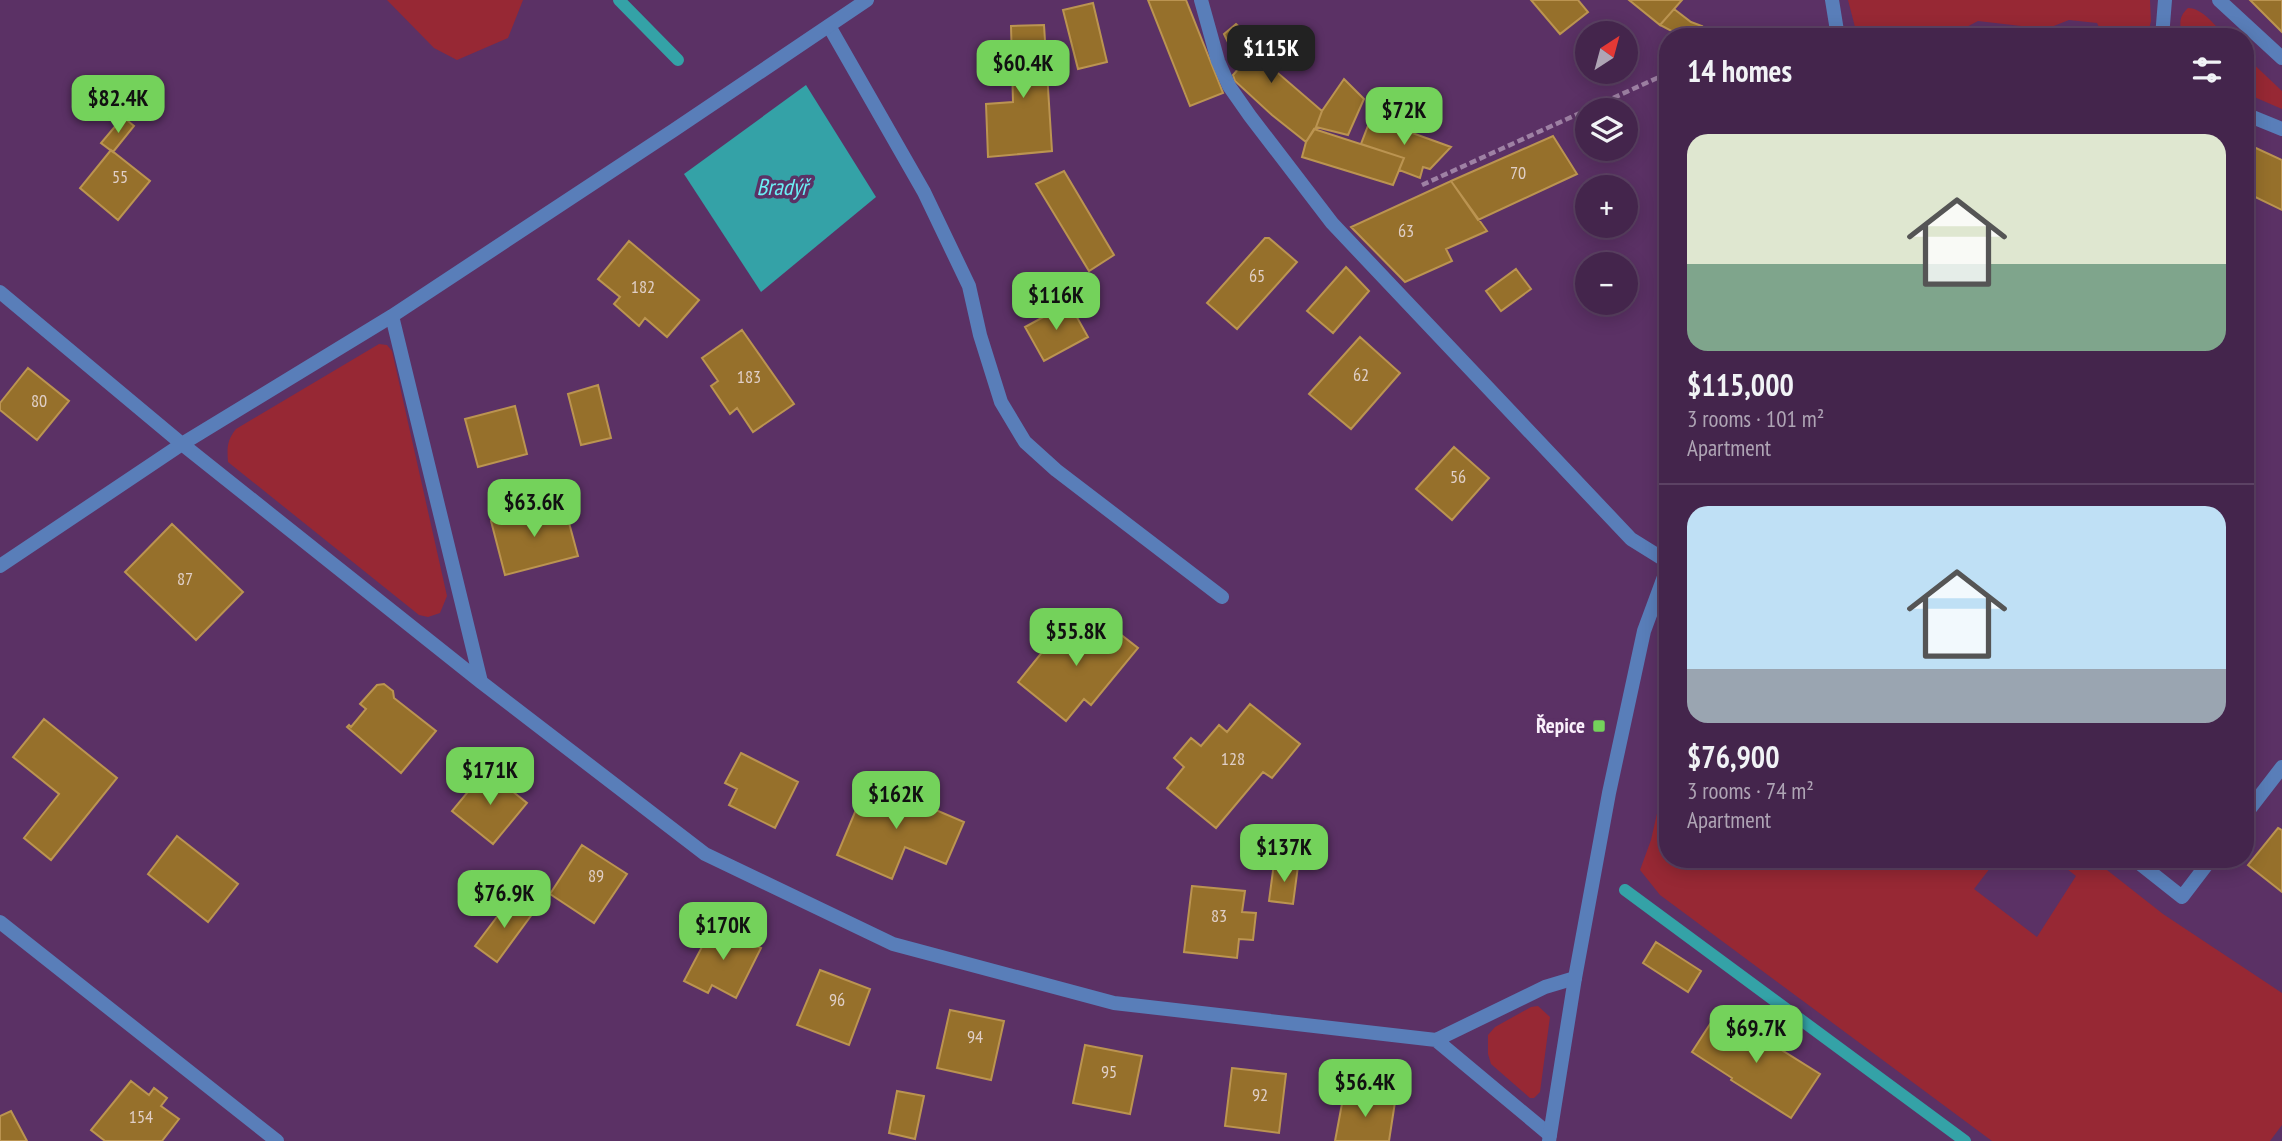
<!DOCTYPE html>
<html lang="en">
<head>
<meta charset="utf-8">
<style>
  body { margin:0; font-family:"PT Sans Narrow",sans-serif; background:#4e3156; color:#f1f3f6; height:100vh; display:flex; flex-direction:column; font-size:26px; white-space:nowrap }
  * { box-sizing:border-box; margin:0 }
  p { font-size:23px; color:#afa5b5 }
  .icon { flex:none; width:38px; height:38px; fill:none; stroke:currentColor; stroke-width:2; stroke-linecap:round; stroke-linejoin:round }
  .map { position:relative; flex:1; overflow:hidden }
  .drawer { position:absolute; left:1659px; top:28px; width:595px; height:840px; display:flex; flex-direction:column; background:#44254c; border-radius:28px; box-shadow:0 4px 18px #0003,0 0 0 2px #5c4264 }
  .drawer>* { flex:none }
  .needle { width:46px; rotate:36deg }
  .fabs { position:absolute; left:1575px; top:21px; display:grid; gap:14px }
  .fabs a { display:grid; place-items:center; width:63px; height:63px; border-radius:50%; background:#44254c; box-shadow:0 4px 18px #0003,0 0 0 2px #5c4264; font-size:35px }
  .price { position:absolute; translate:-50% -60px; padding:0 16px; border-radius:14px; background:#74d25b; color:#111; font-size:23px; line-height:46px; filter:drop-shadow(0 2px 4px #0008) }
  .price::after { content:''; position:absolute; left:50%; top:42px; width:21px; height:16px; margin-left:-10px; background:inherit; clip-path:polygon(0 0,100% 0,50% 100%) }
  .price.on { background:#222; color:#fff }
  ul { padding:0; list-style:none }
  li { display:grid; align-content:center; gap:14px; height:371px; padding:0 28px }
  li+li { border-top:2px solid #5c4264 }
  li span { display:grid; place-items:center; height:217px; border-radius:21px; color:#555 }
  li>.icon { margin-inline-start:auto }
  span .icon { width:126px; height:126px; fill:#fffc; stroke-width:1 }
  li b { font-size:30px }
  h2 { display:flex; justify-content:space-between; align-items:center; height:84px; padding:0 28px; font-size:30px }
  .map>svg:first-child { display:block }
  .green { fill:#972834 }
  .water { fill:#34a2a7 }
  .lines { fill:none; stroke-linecap:round; stroke-linejoin:round }
  .stream { stroke:#34a2a7; stroke-width:12 }
  .building { fill:#96702b; stroke:#bb9451; stroke-width:2 }
  .path { stroke:#9e81a4; stroke-width:4.5; stroke-dasharray:7 3.5; stroke-linecap:butt }
  .service { stroke:#597eb9; stroke-width:14 }
  .minor { stroke:#597eb9; stroke-width:14 }
  .tertiary { stroke:#597eb9; stroke-width:14 }
  .poi-dot { fill:#74d25b; stroke:#5b3165; stroke-width:2.5 }
  .labels { text-anchor:middle; stroke-width:7; stroke-linejoin:round; paint-order:stroke }
  .number-label { font-size:18px; fill:#e0cfc7 }
  .poi-label { font-size:21px; font-weight:bold; fill:#f9effb; stroke:#5b3165; text-anchor:end }
  .water-label { font-size:23px; font-style:italic; fill:#6ceff5; stroke:#5b3165 }
</style>
</head>
<body>
<div class="map">
<svg width="2282" height="1141" viewBox="0 0 2282 1141">
  <rect width="100%" height="100%" fill="#5b3165"/>
  <path class="green" d="M387,0H523L508,38L457,60L434,48Z
    M1848,0H2150L2151,21L2147,37H2104L2097,23L2069,20L2046,29L1978,21L1959,31L1941,37H1860L1855,27Z
    M2188,8C2203,8 2216,27 2226,37H2182C2180,24 2178,17 2188,8Z
    M2245,56L2282,91V109L2245,93Z
    M379,344L387,345L392,351L447,596L440,613L428,617L419,615L228,462C227,448 227,440 236,429Z
    M1668,765V859H1997L1974,889L2037,937L2076,876L2054,859H2093L2163,914L2282,993V1125L2270,1141H1992L1660,895L1640,870L1651,840Z
    M1538,1006L1550,1017L1540,1092L1534,1098H1530L1491,1064L1488,1054V1035L1495,1027L1531,1007Z"/>
  <path class="water" d="M806,85L876,197L761,292L684,174Z"/>
  <g class="lines">
    <path class="stream" d="M619,0L678,60
      M1625,890L1965,1141"/>
  </g>
  <path class="building" d="M1148,0H1186L1223,93L1190,106Z
    M1531,0H1578L1588,12L1560,34Z
    M1629,0H1682L1660,25Z
    M2250,0H2282V32Z
    M1093,3L1107,62L1078,69L1063,10Z
    M1674,9L1691,22L1702,26L1698,37H1683L1660,25Z
    M1236,24L1278,61L1272,68L1322,111L1316,127L1306,142L1272,115L1235,81L1233,75L1240,67L1224,34Z
    M1044,25L1052,151L988,157L986,104L1013,102L1011,26Z
    M1344,79L1364,99L1348,135L1316,127L1322,111Z
    M123,117L134,126L113,152L101,143Z
    M1371,118L1451,147L1430,169L1423,167L1420,178L1399,170L1404,158L1361,144Z
    M1314,129L1404,158L1393,185L1302,157L1306,142Z
    M1553,136L1577,174L1478,220L1451,181Z
    M2245,143L2282,160V210L2245,192Z
    M111,150L150,181L118,220L80,188Z
    M1064,171L1114,255L1089,271L1036,184Z
    M1451,181L1487,231L1446,249L1452,261L1405,282L1351,227Z
    M1265,238H1269L1297,262L1237,329L1207,303Z
    M629,241L699,300L667,337L645,318L639,326L614,304L620,297L598,279Z
    M1346,267L1369,291L1333,333L1307,311Z
    M1516,269L1531,289L1501,311L1486,291Z
    M1069,303L1088,337L1044,361L1025,327Z
    M742,330L794,404L753,432L737,408L730,414L711,386L718,381L702,358Z
    M1360,337L1400,373L1351,429L1309,394Z
    M28,368L69,401L37,440L0,410V403Z
    M598,385L611,438L581,445L568,394Z
    M515,406L527,454L478,467L465,419Z
    M1454,447L1489,478L1452,520L1416,489Z
    M551,505L553,511L565,508L578,556L505,575L491,521Z
    M172,524L243,592L196,640L125,572Z
    M1068,620L1097,644L1111,627L1138,648L1091,705L1084,699L1066,721L1018,682Z
    M384,684L393,691L394,698L436,731L401,773L347,727L349,725L351,727L366,709L360,704L377,685Z
    M1250,704L1300,744L1272,778L1263,772L1216,828L1167,788L1184,767L1174,758L1191,738L1201,746L1219,725L1227,732Z
    M44,719L117,778L51,860L24,838L59,794L13,757Z
    M741,753L798,782L775,828L729,805L737,789L725,783Z
    M486,770L527,803L493,844L452,811Z
    M868,781L964,822L946,864L905,847L892,879L837,855Z
    M2278,828L2282,830V892L2248,865Z
    M177,836L238,884L208,922L148,874Z
    M582,845L627,874L594,923L550,894Z
    M1274,863L1298,866L1293,904L1269,901Z
    M1192,886L1245,891L1242,912L1256,913L1253,940L1239,939L1237,958L1184,952Z
    M512,897L533,913L497,962L475,946Z
    M714,924L761,948L736,998L712,985L708,993L684,981Z
    M1656,942L1701,971L1688,992L1643,963Z
    M820,970L870,989L849,1045L797,1025Z
    M950,1010L1004,1021L991,1080L937,1068Z
    M1721,1012L1820,1074L1791,1118L1731,1080L1732,1078L1692,1052L1712,1021L1714,1023Z
    M1085,1045L1142,1056L1130,1114L1073,1103Z
    M1232,1068L1286,1074L1279,1133L1225,1126Z
    M131,1081L149,1095L154,1088L167,1098L161,1106L179,1119L162,1141H105L91,1130Z
    M897,1091L924,1096L915,1139L889,1133Z
    M1344,1093L1395,1102L1389,1141H1335Z
    M11,1111L27,1141H0V1116Z"/>
  <g class="lines">
    <path class="path" d="M1422,185L1668,73"/>
    <path class="service" d="M829,26L924,192L969,286L980,335L1001,402L1025,442L1056,470L1222,597"/>
    <path class="minor" d="M1201,0L1218,61L1229,86L1250,116L1332,223L1631,539L1668,562
      M2219,0L2282,58
      M2162,37L2165,0
      M2245,114L2282,129
      M0,292L182,444L481,682L705,854L893,944L1114,1003L1436,1040L1550,1135
      M392,316L481,682
      M0,566L182,444L392,316L674,130L867,0
      M2245,815L2282,767
      M2134,859L2182,897L2211,859
      M0,922L277,1141
      M1436,1040L1545,987L1575,978"/>
    <path class="tertiary" d="M1832,0L1838,37
      M1549,1141L1575,978L1609,793L1644,631L1668,566"/>
  </g>
  <rect class="poi-dot" x="1592" y="719" width="14" height="14" rx="3.5"/>
  <g class="labels">
    <g class="number-label">
      <text x="1518" y="179">70</text>
      <text x="120" y="183">55</text>
      <text x="1406" y="237">63</text>
      <text x="1257" y="282">65</text>
      <text x="643" y="293">182</text>
      <text x="1361" y="381">62</text>
      <text x="749" y="383">183</text>
      <text x="39" y="407">80</text>
      <text x="1458" y="483">56</text>
      <text x="185" y="585">87</text>
      <text x="1233" y="765">128</text>
      <text x="596" y="882">89</text>
      <text x="1219" y="922">83</text>
      <text x="837" y="1006">96</text>
      <text x="975" y="1043">94</text>
      <text x="1109" y="1078">95</text>
      <text x="1260" y="1101">92</text>
      <text x="141" y="1123">154</text>
    </g>
    <g class="poi-label">
      <text x="1585" y="733">Řepice</text>
    </g>
    <g class="water-label">
      <text x="782" y="195">Bradýř</text>
    </g>
  </g>
</svg>
<div class="fabs">
<a><svg class="needle" viewBox="-14 -14 28 28"><path d="M0-13l5 13h-10z" fill="#e53935"/><path d="M0 13l5-13h-10z" fill="#afa5b5"/></svg></a>
<a><svg class="icon" aria-label="layers" viewBox="0 0 24 24"><path d="M12 4l9 5-9 5-9-5zM3 14l9 5 9-5"/></svg></a>
<a>+</a>
<a>−</a>
</div>
<b class="price on" style="left:1271px;top:85px">$115K</b>
<b class="price" style="left:1023px;top:100px">$60.4K</b>
<b class="price" style="left:118px;top:135px">$82.4K</b>
<b class="price" style="left:1404px;top:147px">$72K</b>
<b class="price" style="left:1056px;top:332px">$116K</b>
<b class="price" style="left:534px;top:539px">$63.6K</b>
<b class="price" style="left:1076px;top:668px">$55.8K</b>
<b class="price" style="left:490px;top:807px">$171K</b>
<b class="price" style="left:896px;top:831px">$162K</b>
<b class="price" style="left:1284px;top:884px">$137K</b>
<b class="price" style="left:504px;top:930px">$76.9K</b>
<b class="price" style="left:723px;top:962px">$170K</b>
<b class="price" style="left:1756px;top:1065px">$69.7K</b>
<b class="price" style="left:1365px;top:1119px">$56.4K</b>
<section class="drawer">
<h2>14 homes<svg class="icon" aria-label="filters" viewBox="0 0 24 24"><path d="M4 7h16M4 17h16"/><circle cx="9" cy="7" r="2"/><circle cx="15" cy="17" r="2"/></svg></h2>
<ul>
<li><span style="background:linear-gradient(#dfe7d0 60%,#7fa58c 0)"><svg class="icon" aria-label="home" viewBox="0 0 24 24"><path d="M3 11l9-7 9 7M6 9v11h12V9"/></svg></span><div><b>$115,000</b><p>3 rooms · 101 m²</p><p>Apartment</p></div></li>
<li><span style="background:linear-gradient(#bfe0f5 75%,#9aa5b1 0)"><svg class="icon" aria-label="home" viewBox="0 0 24 24"><path d="M3 11l9-7 9 7M6 9v11h12V9"/></svg></span><div><b>$76,900</b><p>3 rooms · 74 m²</p><p>Apartment</p></div></li>
</ul>
</section>
</div>
</body>
</html>
